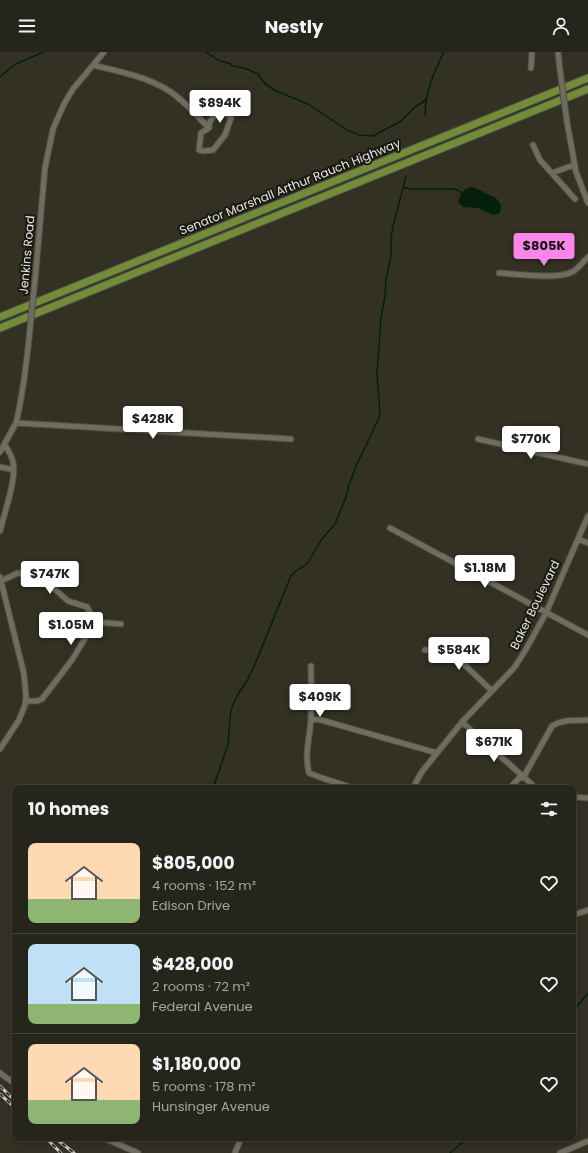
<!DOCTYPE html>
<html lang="en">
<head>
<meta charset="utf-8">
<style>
  body { margin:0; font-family:Poppins,sans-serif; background:#323128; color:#f1f3f6; height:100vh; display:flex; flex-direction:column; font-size:15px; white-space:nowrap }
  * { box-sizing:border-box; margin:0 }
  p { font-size:13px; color:#a4a5a3 }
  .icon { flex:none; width:22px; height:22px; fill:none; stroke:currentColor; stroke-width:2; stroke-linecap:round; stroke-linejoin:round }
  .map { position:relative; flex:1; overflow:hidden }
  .side { position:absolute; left:12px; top:733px; width:564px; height:356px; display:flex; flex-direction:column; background:#26251b; border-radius:8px; box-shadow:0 2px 6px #0003,0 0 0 1px #42423a }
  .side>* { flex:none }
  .price { position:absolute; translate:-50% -34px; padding:0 9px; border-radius:4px; background:#fff; color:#222; font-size:13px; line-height:26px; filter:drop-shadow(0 1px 2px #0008) }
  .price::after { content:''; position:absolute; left:50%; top:24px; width:12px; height:9px; margin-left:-6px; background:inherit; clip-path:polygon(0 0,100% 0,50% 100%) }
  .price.active { background:#fa87e7; color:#111 }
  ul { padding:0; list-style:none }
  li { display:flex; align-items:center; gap:12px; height:100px; padding:0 16px }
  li+li { border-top:1px solid #42423a }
  li span { display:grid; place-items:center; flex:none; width:112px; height:80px; border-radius:8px; color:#555 }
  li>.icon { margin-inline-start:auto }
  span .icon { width:48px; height:48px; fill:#fffc; stroke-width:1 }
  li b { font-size:17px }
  h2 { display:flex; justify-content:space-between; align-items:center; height:48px; padding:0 16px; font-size:17px }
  header { display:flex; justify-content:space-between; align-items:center; height:52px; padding:0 16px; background:#26251b; font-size:18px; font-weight:700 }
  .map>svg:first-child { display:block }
  .water { fill:#04200b }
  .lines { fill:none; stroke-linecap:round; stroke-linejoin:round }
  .stream { stroke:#04200b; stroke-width:1.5 }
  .minor-casing { stroke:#504f44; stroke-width:7 }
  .highway-casing { stroke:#504f44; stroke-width:9 }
  .minor { stroke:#706d5f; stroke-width:5 }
  .highway { stroke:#728c39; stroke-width:7 }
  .rail-casing { stroke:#cbcac1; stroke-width:3 }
  .rail { stroke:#191813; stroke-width:1.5; stroke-dasharray:4.5; stroke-linecap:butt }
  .minor-bridge-casing { stroke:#504f44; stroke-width:7; stroke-linecap:butt }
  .minor-bridge { stroke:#706d5f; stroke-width:5 }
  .labels { text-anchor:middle; stroke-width:4; stroke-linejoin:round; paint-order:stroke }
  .street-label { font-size:12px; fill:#e8e7df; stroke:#191813 }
</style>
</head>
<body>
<header><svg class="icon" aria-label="menu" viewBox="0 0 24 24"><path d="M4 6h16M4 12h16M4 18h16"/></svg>Nestly<svg class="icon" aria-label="person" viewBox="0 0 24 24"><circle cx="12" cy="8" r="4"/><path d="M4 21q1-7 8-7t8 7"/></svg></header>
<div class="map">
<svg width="588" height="1101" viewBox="0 0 588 1101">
  <rect width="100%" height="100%" fill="#333124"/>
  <path class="water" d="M470,135H473L496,146L501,153L500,161L493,163L478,156L463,155L458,150C460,142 463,138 470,135Z"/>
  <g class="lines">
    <path class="stream" d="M206,0L218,8L231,12L232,14L244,16L258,22L265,32L276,39L308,52L347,78L359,83L373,84L401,69L415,55L426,48
      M0,25L14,13L43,0
      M425,63C425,40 434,20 444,0
      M403,135L409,137H455L462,141
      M213,736L228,693L231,657L238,642L247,629L255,612L291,524L296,519L308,511L321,488L335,472L346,445L349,433L357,412L379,366L380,361L377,321L381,266L385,244L386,228L391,204V186L393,174L406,124
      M573,959L588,941
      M450,1101L467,1086"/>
    <g class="minor-casing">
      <path id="minor" d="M558,0L560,18
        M93,13C117,19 144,24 166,37C182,46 196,63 209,76
        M531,16L532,0
        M221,56H222L231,66L225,83L213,98L203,99L199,98L201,81L209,76L210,69Z
        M567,70L576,120L588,151
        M533,93L540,108L575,147
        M552,121L574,113
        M499,221C517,222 556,228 572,220C578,217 583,210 588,205
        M35,228L45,116L53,77L64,52L73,37L104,0
        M16,371L291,387
        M478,387L588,412
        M0,400L16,371C23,343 26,315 29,287
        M0,415L14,418
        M390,476L588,583
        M0,479C4,462 17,426 13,410C12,404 8,398 5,393
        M578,487L588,491
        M0,525L24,622L26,645L25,653L19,668L0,697
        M1,529L18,521L49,532L68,549L87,555L95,570
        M425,598L443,597L451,600L492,639
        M311,614C311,631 312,649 311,666C310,685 304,702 309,721L322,726L353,736
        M26,649H37L42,647L72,608L95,570L121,572
        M311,667L321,668L437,701
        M462,670L536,736
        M413,736L421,721L437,701L462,670L514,616L525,599L546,561L588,464
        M510,736L519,726H523L552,674C563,667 575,669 588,668
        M573,745L588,746
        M573,863L588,858
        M0,1021L15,1032
        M104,1086L138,1101
        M235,1101L241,1086
        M560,1101L588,1089"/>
    </g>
    <g class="highway-casing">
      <path id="highway" d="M0,265L588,26
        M0,276L588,37"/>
    </g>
    <use href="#minor" class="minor"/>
    <use href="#highway" class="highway"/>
    <g class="rail-casing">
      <path id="rail" d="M0,1034L15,1049
        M0,1042L15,1056
        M46,1086L61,1101
        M55,1086L74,1101"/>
    </g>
    <use href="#rail" class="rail"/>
    <g class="minor-bridge-casing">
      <path id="minor-bridge" d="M560,18L567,70
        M29,287L35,228"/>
    </g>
    <use href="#minor-bridge" class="minor-bridge"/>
  </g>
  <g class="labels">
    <g class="street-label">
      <text transform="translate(290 135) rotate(-22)" y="4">Senator Marshall Arthur Rauch Highway</text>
      <text transform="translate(27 203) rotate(-85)" y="4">Jenkins Road</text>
      <text transform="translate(535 553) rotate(-64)" y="4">Baker Boulevard</text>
    </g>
  </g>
</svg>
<b class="price" style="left:220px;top:72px">$894K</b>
<b class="price active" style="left:544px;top:215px">$805K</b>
<b class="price" style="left:153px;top:388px">$428K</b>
<b class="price" style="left:531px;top:408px">$770K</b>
<b class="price" style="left:485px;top:537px">$1.18M</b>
<b class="price" style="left:50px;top:543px">$747K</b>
<b class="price" style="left:71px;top:594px">$1.05M</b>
<b class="price" style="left:459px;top:619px">$584K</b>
<b class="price" style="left:320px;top:666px">$409K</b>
<b class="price" style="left:494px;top:711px">$671K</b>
<section class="side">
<h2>10 homes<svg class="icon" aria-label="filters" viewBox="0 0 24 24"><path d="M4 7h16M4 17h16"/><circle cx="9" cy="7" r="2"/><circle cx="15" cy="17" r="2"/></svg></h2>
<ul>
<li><span style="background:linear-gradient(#ffd9b3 70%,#8fb573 0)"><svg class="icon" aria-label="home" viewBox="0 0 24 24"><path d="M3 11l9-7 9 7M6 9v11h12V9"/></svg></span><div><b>$805,000</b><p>4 rooms · 152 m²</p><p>Edison Drive</p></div><svg class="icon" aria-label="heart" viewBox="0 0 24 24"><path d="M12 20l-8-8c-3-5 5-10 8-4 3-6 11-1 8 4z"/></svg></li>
<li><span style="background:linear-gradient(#bfe0f5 75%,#8fb573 0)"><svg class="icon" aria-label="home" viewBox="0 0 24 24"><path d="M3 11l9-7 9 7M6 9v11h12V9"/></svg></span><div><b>$428,000</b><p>2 rooms · 72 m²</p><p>Federal Avenue</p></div><svg class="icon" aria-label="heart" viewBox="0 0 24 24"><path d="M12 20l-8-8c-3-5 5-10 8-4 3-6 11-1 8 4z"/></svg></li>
<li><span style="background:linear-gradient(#ffd9b3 70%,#8fb573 0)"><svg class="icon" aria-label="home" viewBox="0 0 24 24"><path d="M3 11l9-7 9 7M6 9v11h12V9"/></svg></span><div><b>$1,180,000</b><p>5 rooms · 178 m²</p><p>Hunsinger Avenue</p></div><svg class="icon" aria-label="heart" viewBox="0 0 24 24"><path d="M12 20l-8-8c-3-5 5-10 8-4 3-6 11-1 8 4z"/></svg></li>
</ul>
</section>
</div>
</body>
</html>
